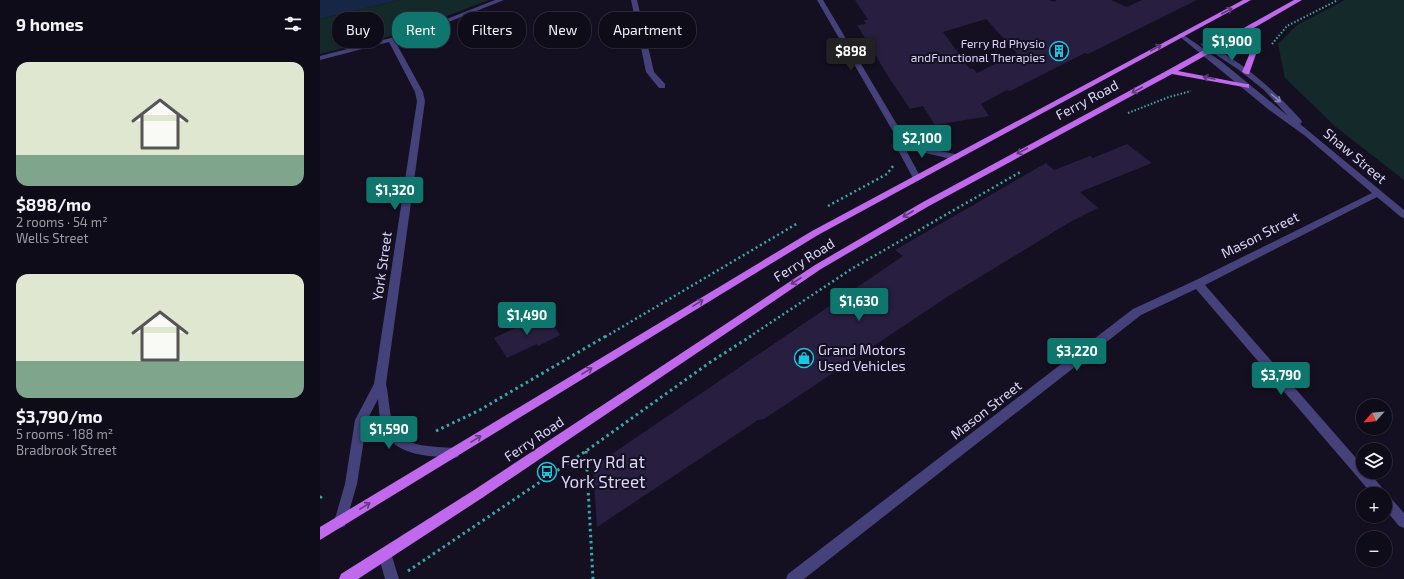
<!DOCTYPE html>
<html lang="en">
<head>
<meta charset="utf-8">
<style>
  body { margin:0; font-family:"Exo 2",sans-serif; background:#181522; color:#f1f3f6; height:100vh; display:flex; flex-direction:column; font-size:15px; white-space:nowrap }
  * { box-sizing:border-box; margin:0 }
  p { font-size:13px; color:#9b9ba2 }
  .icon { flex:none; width:22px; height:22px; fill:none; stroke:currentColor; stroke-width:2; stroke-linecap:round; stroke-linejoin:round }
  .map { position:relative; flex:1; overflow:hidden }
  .details { display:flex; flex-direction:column; background:#0f0c19; width:320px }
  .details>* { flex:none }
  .guide { position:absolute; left:12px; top:12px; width:380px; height:36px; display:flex; gap:8px }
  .needle { width:26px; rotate:243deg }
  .tools { position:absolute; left:1036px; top:399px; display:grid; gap:8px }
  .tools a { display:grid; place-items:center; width:36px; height:36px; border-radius:50%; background:#0f0c19; box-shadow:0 1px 3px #0004,0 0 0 1px #2f2c38; font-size:20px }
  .price { position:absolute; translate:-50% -34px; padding:0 9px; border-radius:4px; background:#0f766e; color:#fff; font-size:13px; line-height:26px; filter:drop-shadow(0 1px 2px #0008) }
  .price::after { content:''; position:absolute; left:50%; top:24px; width:12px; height:9px; margin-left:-6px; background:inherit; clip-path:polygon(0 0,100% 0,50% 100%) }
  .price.on { background:#222; color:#fff }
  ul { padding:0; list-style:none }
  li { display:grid; align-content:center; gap:8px; height:212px; padding:0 16px }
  li span { display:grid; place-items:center; height:124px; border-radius:12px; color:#555 }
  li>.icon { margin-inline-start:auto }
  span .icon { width:72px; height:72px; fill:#fffc; stroke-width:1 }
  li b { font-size:17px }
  h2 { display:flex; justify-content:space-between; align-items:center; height:48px; padding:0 16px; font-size:17px }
  .pill { padding:0 14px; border-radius:16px; background:#0f0c19; box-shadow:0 1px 3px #0004,0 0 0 1px #2f2c38; font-size:14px; line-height:36px }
  .pill.on { background:#0f766e; color:#fff }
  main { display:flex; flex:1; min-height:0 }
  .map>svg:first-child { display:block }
  .green { fill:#142a2a }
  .water { fill:#152646 }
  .building { fill:#271e40; fill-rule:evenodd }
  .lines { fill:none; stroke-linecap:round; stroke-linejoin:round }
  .path-far2 { stroke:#3da7a5; stroke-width:2; stroke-dasharray:1.5 2; stroke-linecap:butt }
  .path-far1 { stroke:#3da7a5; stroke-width:2.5; stroke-dasharray:2 3; stroke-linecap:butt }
  .path { stroke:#3da7a5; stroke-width:3; stroke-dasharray:2.5 3.5; stroke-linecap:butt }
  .lane { fill:#45417b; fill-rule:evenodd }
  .street { fill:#45417b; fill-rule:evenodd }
  .primary { fill:#c169ed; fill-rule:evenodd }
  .oneway { stroke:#62387d }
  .oneway2 { stroke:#8884b4 }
  .labels { text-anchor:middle; stroke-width:4; stroke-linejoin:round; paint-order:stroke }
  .far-poi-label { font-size:12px; fill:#dbd5fa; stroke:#141021; text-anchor:end }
  .street-label { font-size:14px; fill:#dbd5fa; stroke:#141021 }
  .poi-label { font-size:14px; fill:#dbd5fa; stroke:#141021; text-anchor:start }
  .near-poi-label { font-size:17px; fill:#dbd5fa; stroke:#141021; text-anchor:start }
</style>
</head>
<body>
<main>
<section class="details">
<h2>9 homes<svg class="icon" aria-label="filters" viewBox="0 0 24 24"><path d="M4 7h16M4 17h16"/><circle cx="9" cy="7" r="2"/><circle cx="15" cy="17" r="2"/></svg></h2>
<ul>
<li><span style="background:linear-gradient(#dfe7d0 75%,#7fa58c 0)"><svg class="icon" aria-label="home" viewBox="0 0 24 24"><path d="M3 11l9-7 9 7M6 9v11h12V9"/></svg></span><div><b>$898/mo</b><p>2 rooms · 54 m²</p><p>Wells Street</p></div></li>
<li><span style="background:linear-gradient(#dfe7d0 70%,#7fa58c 0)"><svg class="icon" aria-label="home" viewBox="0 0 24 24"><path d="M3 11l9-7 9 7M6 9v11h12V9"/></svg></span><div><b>$3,790/mo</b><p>5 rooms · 188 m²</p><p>Bradbrook Street</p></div></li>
</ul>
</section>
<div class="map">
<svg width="1084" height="579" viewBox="0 0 1084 579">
  <rect width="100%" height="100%" fill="#141021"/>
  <path class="green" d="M79,0H169L79,34L0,54V19Z
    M1025,0H1084V180L1016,127L965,78L958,44L977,25Z"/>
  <path class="water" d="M0,0H79L0,19Z"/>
  <path class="building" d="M535,0H728L735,2L736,0H791L807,7L822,0H877L768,54L765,53L690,91L687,90L661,104L669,116L615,125L603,106L590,109L568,76L537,25L546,24L544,20H548ZM666,19L697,53L657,73L653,69H650L623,32Z
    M807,144L832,163L760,192L778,208L750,222L627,297L444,419L438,420L277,527L273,467L583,256L575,250L726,163L734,170L770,156L773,158Z
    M225,313L240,335L218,346L217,344L187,358L174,338Z"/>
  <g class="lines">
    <path class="path-far2" d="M952,44L967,26L1018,0
      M808,113L849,97L871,91"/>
    <path class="path-far1" d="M508,206L567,174L573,166
      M285,337L478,223
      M429,337L533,268L702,171"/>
    <path class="path" d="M116,431L158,411L286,336
      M266,451L273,579
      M0,498L4,494
      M88,571L266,451L389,363L431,336"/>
    <path class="lane" d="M65,548L70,550L79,579H65L58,554L60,550Z"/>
    <path class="street" d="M175,0H184L98,34L75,41L103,92L105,101L66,384C69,397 69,412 73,424C81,449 114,446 134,448L138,449L140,453L138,457L134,458C106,456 71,456 61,424C59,416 59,408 58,399L47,420L37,484L26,522L25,526L20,528L15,526L14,522L25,484L35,420L54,384L97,101L95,92L69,42L0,60V56L94,32Z
      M311,0H317L334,72L345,84V88H339L326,72Z
      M497,0H503L582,133L607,148L639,155L640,157L639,159L636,160L601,152L585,142L587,152L601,178L600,180H594L579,152L575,135Z
      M861,33L902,62L968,116L944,90L919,70L880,44L885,43C923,62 953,89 981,120L982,122L980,124L1084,210V218L1081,217L1057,197L885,285L1043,466V472H1049L1064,490L1066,495L1069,496L1084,513V528L1079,526L1065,509V494H1052L876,289L821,315L484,579H466L468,574L813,309L874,281L1052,193L984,135L948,109L859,36L858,35Z"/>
    <path class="primary" d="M923,0H931L498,235L0,540V527L492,231Z
      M974,0H982L932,29L940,43L929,74H926L922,72L934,43L927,32L858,71L926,84H929V88L852,74L609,206L501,269L451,303L162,498L38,579H19L21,574L154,490L495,265L603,202L848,70Z"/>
  </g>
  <defs><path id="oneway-shaft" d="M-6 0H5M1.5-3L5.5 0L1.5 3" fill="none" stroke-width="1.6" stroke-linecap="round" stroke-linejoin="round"/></defs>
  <g class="oneway">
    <use href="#oneway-shaft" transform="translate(907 11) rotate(-28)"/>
    <use href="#oneway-shaft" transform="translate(836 48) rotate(-28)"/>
    <use href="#oneway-shaft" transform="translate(889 78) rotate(-168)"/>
    <use href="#oneway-shaft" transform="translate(817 90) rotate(152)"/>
    <use href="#oneway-shaft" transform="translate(702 151) rotate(152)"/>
    <use href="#oneway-shaft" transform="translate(588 214) rotate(150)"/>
    <use href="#oneway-shaft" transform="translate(476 281) rotate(147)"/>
    <use href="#oneway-shaft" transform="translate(378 303) rotate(-32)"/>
    <use href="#oneway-shaft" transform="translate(267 371) rotate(-32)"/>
    <use href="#oneway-shaft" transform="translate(156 439) rotate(-32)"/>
    <use href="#oneway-shaft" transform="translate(45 506) rotate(-31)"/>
  </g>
  <use class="oneway2" href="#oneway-shaft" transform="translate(956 98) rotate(41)"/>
  <defs>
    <g id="building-ring" transform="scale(1)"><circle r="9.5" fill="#141021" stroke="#1bc4e1" stroke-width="1.5"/><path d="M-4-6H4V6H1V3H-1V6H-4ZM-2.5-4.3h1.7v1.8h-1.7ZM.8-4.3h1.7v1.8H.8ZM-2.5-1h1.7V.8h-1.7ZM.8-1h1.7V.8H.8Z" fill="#1bc4e1"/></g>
    <g id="shop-ring" transform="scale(1)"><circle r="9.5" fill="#141021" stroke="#1bc4e1" stroke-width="1.5"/><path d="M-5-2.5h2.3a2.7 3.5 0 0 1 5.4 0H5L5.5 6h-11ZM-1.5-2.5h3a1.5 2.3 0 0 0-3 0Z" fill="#1bc4e1"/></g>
    <g id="bus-ring" transform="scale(1)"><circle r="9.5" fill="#141021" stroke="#1bc4e1" stroke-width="1.5"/><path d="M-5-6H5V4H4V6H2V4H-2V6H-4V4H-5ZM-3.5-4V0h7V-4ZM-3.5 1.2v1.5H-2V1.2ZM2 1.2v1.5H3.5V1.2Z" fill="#1bc4e1"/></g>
  </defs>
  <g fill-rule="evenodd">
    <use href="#building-ring" x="739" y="51"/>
    <use href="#shop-ring" x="484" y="358"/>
    <use href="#bus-ring" x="227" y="472"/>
  </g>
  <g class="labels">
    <g class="far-poi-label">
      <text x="725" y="48">Ferry Rd Physio<tspan x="725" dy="14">andFunctional Therapies</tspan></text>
    </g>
    <g class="street-label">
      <text transform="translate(767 100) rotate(-28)" y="5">Ferry Road</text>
      <text transform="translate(1035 156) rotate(40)" y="5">Shaw Street</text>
      <text transform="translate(940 235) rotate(-27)" y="5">Mason Street</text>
      <text transform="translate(484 260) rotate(-32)" y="5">Ferry Road</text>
      <text transform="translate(62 266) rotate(-82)" y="5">York Street</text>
      <text transform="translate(666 410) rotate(-38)" y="5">Mason Street</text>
      <text transform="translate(214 439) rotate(-34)" y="5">Ferry Road</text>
    </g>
    <g class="poi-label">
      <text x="498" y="355">Grand Motors<tspan x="498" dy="16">Used Vehicles</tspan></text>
    </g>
    <g class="near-poi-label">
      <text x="241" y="468">Ferry Rd at<tspan x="241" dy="20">York Street</tspan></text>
    </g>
  </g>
</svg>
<div class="tools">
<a><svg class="needle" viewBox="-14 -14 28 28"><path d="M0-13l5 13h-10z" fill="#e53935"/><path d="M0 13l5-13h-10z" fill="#9b9ba2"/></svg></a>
<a><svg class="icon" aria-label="layers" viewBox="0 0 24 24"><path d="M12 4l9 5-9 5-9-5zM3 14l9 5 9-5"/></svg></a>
<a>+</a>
<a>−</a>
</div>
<b class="price" style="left:912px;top:62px">$1,900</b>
<b class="price on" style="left:531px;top:72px">$898</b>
<b class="price" style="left:602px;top:159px">$2,100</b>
<b class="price" style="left:75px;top:211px">$1,320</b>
<b class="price" style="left:539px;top:322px">$1,630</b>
<b class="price" style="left:207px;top:336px">$1,490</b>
<b class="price" style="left:757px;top:372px">$3,220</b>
<b class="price" style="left:961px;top:396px">$3,790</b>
<b class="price" style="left:69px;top:450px">$1,590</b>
<div class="guide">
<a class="pill">Buy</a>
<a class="pill on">Rent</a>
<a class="pill">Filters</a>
<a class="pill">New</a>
<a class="pill">Apartment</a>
</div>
</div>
</main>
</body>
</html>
